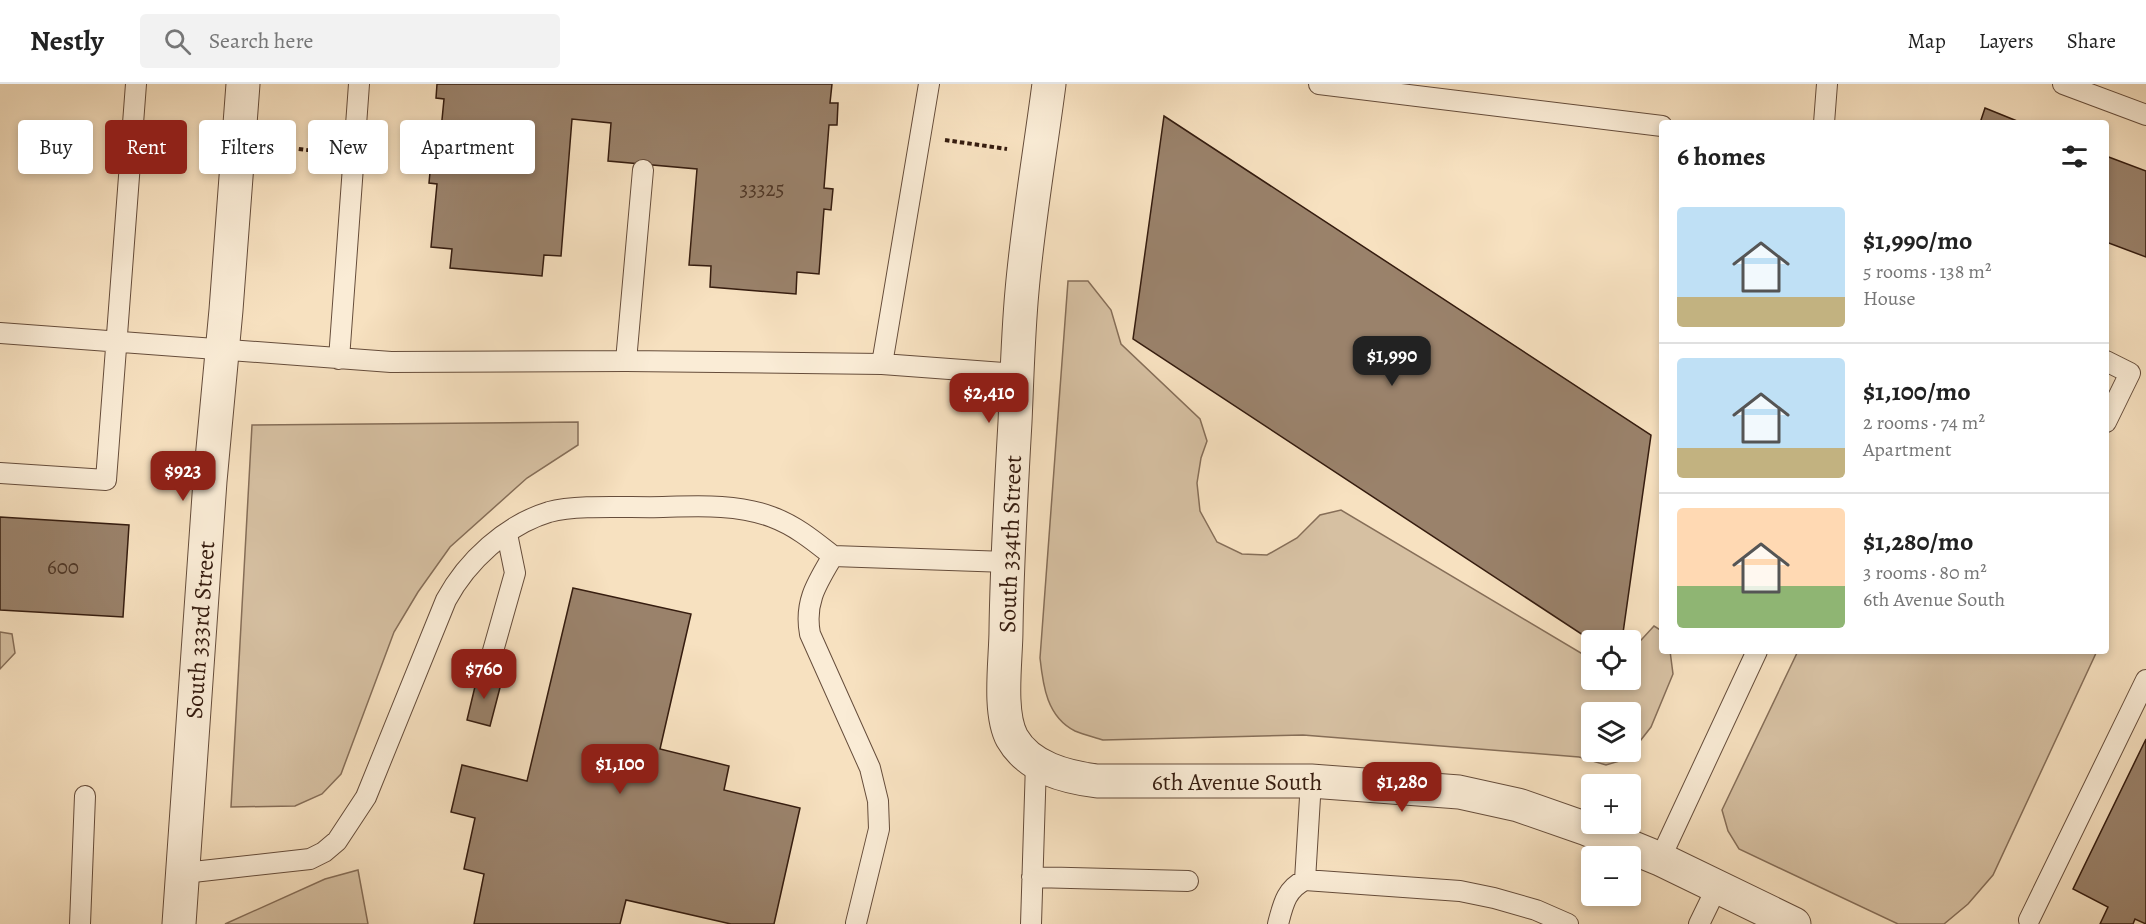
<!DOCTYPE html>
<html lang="en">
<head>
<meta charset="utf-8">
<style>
  body { margin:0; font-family:Alegreya,serif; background:#f2f2f2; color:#222; height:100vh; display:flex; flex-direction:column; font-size:22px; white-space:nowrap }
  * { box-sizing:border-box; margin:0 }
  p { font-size:20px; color:#767676 }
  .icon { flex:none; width:33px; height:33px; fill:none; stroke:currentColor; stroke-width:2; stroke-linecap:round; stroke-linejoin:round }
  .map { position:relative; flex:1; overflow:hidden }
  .side { position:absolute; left:1659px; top:36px; width:450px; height:534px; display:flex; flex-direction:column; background:#fff; border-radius:6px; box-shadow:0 3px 9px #0003 }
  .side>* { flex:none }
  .banner { position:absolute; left:18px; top:36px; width:570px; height:54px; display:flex; gap:12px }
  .buttons { position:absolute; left:1581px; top:546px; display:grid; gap:12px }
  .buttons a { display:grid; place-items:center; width:60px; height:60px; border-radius:6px; background:#fff; box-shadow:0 3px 9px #0003; font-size:30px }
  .price { position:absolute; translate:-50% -51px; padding:0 14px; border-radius:12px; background:#8f2418; color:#fff; font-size:20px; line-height:39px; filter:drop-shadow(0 2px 3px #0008) }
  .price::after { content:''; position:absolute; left:50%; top:36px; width:18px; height:14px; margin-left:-9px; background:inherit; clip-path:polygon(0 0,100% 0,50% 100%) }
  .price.on { background:#222; color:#fff }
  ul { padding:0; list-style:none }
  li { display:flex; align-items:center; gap:18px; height:150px; padding:0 18px }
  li+li { border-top:2px solid #e0e0e0 }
  li span { display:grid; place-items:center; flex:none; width:168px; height:120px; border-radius:6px; color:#555 }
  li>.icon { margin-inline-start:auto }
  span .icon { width:72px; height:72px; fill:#fffc; stroke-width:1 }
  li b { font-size:26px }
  h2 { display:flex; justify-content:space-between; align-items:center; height:72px; padding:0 18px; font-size:26px }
  .chip { padding:0 21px; border-radius:6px; background:#fff; box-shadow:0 3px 9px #0003; font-size:21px; line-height:54px }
  .chip.on { background:#8f2418; color:#fff }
  header { display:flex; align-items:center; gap:36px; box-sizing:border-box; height:84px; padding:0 30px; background:#fff; border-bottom:2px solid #e0e0e0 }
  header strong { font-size:28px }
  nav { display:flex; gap:33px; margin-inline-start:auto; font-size:21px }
  .search { width:420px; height:54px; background:#f2f2f2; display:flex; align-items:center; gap:15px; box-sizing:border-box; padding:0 21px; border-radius:6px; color:#767676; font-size:22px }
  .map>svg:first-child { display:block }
  .green { fill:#d6c0a2; stroke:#866e58; stroke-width:1.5; fill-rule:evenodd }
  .building { fill:#9a826b; stroke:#351c0f; stroke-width:1.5 }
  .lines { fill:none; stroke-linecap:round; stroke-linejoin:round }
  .service-casing { stroke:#664d3b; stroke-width:22 }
  .minor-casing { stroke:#664d3b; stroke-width:35 }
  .path { stroke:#351c0f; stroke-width:4; stroke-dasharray:4.5 3; stroke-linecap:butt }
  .service { stroke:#faecd6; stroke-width:20 }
  .minor { stroke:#faecd6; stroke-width:33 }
  .labels { text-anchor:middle; stroke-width:4.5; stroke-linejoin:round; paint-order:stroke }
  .number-label { font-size:21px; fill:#4e3626 }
  .street-label { font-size:24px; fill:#351c0f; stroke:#faecd6 }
</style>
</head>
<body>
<header>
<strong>Nestly</strong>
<div class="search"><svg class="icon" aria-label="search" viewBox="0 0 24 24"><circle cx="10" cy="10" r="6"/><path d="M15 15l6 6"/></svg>Search here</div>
<nav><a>Map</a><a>Layers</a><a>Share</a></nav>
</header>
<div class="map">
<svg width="2146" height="840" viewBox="0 0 2146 840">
  <rect width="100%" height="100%" fill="#f7e1c0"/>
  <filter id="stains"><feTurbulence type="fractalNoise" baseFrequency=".00333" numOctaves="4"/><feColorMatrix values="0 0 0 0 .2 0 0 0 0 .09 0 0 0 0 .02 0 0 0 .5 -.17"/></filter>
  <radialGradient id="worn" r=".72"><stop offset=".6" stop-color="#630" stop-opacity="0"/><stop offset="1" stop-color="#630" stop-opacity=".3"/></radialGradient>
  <path class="green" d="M1068,197H1088L1111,226L1121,260L1200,335L1207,357L1201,374L1197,399L1200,427L1217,458L1242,470L1267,471L1297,454L1320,431L1341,426L1591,575L1592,596H1630L1631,567L1654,542L1662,547V567H1670L1673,590L1651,643L1626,675L1606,681L1579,673L1303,651L1103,656C1094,653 1084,651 1075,647C1047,633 1043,602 1040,574ZM1630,628V668H1592V628Z
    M578,338V361L527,394L450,463L418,508L394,548L341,690L322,710L295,722L231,723L252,341Z
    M0,548L12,550L15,569L0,585Z
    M1798,567H2097L1993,791L1968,820L1944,840H1898L1739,765L1728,747L1722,726Z
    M358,786L368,840H225L325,795Z"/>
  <path class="building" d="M437,0H832L830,19H838L837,41H829L824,104L833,105L831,126L824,125L819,190L797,188L796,210L710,203L711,182L689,181L697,85L608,77L611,39L572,35L561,172L544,171L542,192L450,184L452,165L431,163L437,100L429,99L431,77H438L444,15L436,14Z
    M1985,24L2022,39H1980Z
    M1164,32L1651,351L1622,556L1592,557L1133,255Z
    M2106,72L2146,87V173L2106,158Z
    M0,433L129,441L123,533L0,526Z
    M573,504L691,530L660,665L729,682L724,706L800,724L774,840H731L626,816L620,840H474L484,790L464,785L475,734L451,728L462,681L527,697Z
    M478,590L502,596L490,642L467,636Z
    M2146,655V840L2135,835L2133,840H2100L2108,823L2073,805Z"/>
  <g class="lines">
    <g class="service-casing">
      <path id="service" d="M1319,0L1662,42
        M2063,0L2146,31
        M1824,39L1827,0
        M0,249L391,278L626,277L882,280L1017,290
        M339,275L359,0
        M626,277L643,86
        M2106,277L2130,289L2106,338
        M882,280L929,0
        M0,389L106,396L136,0
        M833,472L1007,478
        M489,581L515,489L507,450
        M1660,775L1757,567
        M184,789L310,775L324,768L337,757L366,713L446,516C467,477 506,441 549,428C578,420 631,424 663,423C699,422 738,420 772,433C796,442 814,457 833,472C817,499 804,518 810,550L870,684L878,717L879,745L856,839
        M1032,793L1188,797
        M1305,796L1311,697
        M2029,836L2146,596
        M80,840L85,712
        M1031,840L1036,679
        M1278,840C1283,821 1286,805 1305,796L1460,807L1494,814L1536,826L1568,840
        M1699,840L1717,803"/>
    </g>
    <g class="minor-casing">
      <path id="minor" d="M1049,0C1040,69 1028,138 1022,207C1018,250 1017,294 1015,338C1011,407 1007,476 1006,546C1006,575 998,628 1012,654C1029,684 1066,693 1097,697H1311L1459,708L1518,721L1587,745L1660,775L1794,840
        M179,840L210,397L226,226L243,0"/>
    </g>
    <path class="path" d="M945,56L1007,65
      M269,61L330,69"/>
    <use href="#service" class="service"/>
    <use href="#minor" class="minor"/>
  </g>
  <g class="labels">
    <g class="number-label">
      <text x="762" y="112">33325</text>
      <text x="63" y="490">600</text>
    </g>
    <g class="street-label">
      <text transform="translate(1010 460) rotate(-88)" y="8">South 334th Street</text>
      <text transform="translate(200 546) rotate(-86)" y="8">South 333rd Street</text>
      <text x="1237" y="706">6th Avenue South</text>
    </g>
  </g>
  <rect width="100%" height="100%" filter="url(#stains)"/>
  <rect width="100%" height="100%" fill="url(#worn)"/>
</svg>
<div class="buttons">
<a><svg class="icon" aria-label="locate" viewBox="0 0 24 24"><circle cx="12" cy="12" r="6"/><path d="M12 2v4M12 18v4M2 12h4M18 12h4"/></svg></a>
<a><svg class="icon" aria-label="layers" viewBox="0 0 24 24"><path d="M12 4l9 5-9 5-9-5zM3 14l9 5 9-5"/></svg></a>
<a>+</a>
<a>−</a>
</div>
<b class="price on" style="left:1392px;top:303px">$1,990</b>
<b class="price" style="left:989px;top:340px">$2,410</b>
<b class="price" style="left:183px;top:418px">$923</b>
<b class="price" style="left:484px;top:616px">$760</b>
<b class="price" style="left:620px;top:711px">$1,100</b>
<b class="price" style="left:1402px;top:729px">$1,280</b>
<div class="banner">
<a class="chip">Buy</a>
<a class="chip on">Rent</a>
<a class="chip">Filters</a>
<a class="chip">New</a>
<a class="chip">Apartment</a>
</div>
<section class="side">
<h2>6 homes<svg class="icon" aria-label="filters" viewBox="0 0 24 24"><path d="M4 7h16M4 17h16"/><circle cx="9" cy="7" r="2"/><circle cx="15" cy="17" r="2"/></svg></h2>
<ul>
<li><span style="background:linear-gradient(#bfe0f5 75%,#c2b280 0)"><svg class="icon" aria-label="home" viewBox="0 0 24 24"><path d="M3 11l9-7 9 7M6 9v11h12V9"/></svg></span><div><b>$1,990/mo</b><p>5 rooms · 138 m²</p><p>House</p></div></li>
<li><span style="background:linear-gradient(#bfe0f5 75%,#c2b280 0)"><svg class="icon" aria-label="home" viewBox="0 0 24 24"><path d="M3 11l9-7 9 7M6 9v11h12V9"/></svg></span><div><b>$1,100/mo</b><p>2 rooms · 74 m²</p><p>Apartment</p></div></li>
<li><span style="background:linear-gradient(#ffd9b3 65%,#8fb573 0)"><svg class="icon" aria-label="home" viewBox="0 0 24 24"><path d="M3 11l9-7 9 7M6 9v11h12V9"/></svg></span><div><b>$1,280/mo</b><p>3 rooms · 80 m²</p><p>6th Avenue South</p></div></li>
</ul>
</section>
</div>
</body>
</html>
